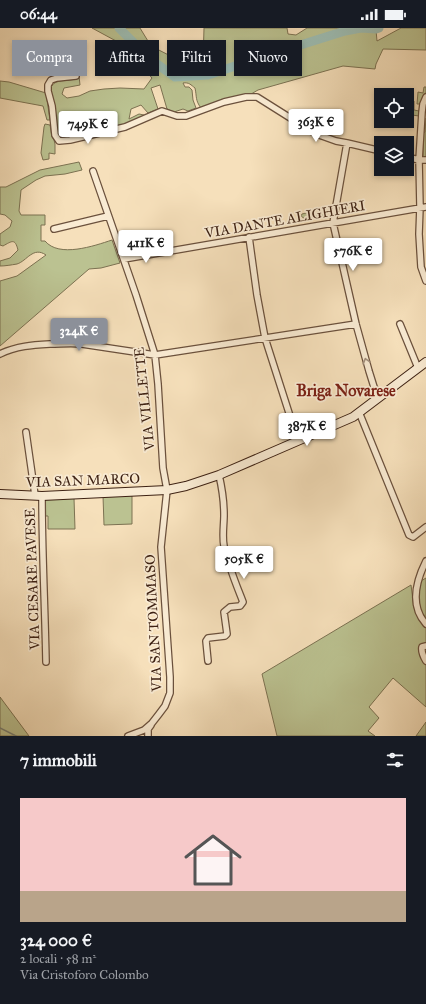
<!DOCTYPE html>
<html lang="it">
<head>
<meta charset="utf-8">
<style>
  body { margin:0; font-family:"IM FELL Great Primer",serif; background:#242831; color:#f1f3f6; height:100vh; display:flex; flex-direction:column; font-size:15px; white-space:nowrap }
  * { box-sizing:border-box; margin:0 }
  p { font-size:13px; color:#9ea1a6 }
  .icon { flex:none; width:22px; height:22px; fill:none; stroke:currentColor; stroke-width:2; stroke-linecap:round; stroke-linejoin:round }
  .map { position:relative; height:708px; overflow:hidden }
  .details { display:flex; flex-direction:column; background:#171b24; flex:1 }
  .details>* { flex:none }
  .guide { position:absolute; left:12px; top:12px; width:402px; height:36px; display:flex; gap:8px }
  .tools { position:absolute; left:374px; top:60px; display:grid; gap:8px }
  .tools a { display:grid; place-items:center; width:40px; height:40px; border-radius:0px; background:#171b24; box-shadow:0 2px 6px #0003; font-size:20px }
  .price { position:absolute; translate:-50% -34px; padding:0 9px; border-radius:4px; background:#fff; color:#222; font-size:13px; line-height:26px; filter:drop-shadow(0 1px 2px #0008) }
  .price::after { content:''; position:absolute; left:50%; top:24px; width:12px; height:9px; margin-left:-6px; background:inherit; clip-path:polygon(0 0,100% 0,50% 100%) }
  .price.on { background:#8c9099; color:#fff }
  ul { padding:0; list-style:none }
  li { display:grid; align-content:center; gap:8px; height:212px; padding:0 20px }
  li+li { border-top:1px solid #363941 }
  li span { display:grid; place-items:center; height:124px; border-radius:0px; color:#555 }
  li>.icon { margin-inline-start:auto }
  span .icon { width:72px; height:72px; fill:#fffc; stroke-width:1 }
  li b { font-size:17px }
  h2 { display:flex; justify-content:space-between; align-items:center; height:48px; padding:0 20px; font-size:17px }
  .tag { padding:0 14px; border-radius:0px; background:#171b24; box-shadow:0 2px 6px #0003; font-size:14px; line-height:36px }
  .tag.on { background:#8c9099; color:#fff }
  .status { display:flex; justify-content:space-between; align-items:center; height:28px; padding:0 20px; background:#171b24; direction:ltr }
  .status svg { height:11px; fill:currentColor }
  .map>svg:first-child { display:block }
  .green { fill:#bbc291; stroke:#7c7252 }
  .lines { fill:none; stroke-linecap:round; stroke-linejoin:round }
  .stream { stroke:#777f73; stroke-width:1.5 }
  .river { stroke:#9dbdb3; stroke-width:9 }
  .street-casing { stroke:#6b513d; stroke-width:8 }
  .secondary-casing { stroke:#3d2113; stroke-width:10 }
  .street { stroke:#f9ebd3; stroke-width:5.5 }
  .secondary { stroke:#f9ebd3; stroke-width:8 }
  .oneway { stroke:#a4907d }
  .labels { text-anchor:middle; stroke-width:3.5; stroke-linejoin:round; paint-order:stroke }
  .street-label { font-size:14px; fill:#3d2113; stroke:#f9ebd3 }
  .quarter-label { font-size:16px; font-weight:bold; fill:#7a1f14; stroke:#f9ebd3 }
</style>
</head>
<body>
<div class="status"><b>06:44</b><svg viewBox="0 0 49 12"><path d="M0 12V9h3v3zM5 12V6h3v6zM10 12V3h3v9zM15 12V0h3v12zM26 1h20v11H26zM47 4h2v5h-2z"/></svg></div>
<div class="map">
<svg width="426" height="708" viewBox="0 0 426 708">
  <rect width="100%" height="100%" fill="#f6e0bb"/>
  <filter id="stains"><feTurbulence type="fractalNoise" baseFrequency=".005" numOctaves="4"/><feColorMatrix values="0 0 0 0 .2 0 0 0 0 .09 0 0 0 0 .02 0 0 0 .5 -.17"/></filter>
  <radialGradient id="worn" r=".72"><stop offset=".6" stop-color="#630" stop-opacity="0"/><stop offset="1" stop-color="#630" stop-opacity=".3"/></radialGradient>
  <path class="green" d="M92,0H115L148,34L167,47L175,50L208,48L259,31L345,4L361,2H376L377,13L401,0H426V22L383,21L376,36L375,41L343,38L258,62L246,69L201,80C195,72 197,69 195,60C191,57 189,54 183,55L185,59H189L192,62L193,72L196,80L188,83L183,81L174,84L167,81L160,57L151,60L158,81L148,85L141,77L131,81L129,91L139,86L144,87C135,98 77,109 62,110L61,107H58L57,103L50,62C53,50 65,54 75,51L76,48H79L80,57L64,60L62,66L67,70L79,68L90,63L104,61L120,60L144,61L152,50L145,42L138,37L128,23L123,19L107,21L101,20L103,16L116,13Z
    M120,0H140L151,18L194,40L203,35L204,0H287L288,6L296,7L307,0H360L345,3L258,29L207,46L175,48L150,30Z
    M55,13L76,15L78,45L75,46L73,20L48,18L50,44L45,45L43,42L37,16Z
    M0,53L9,54L46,65L50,92H47L43,78L0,70Z
    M424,59H426V67L420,76H417L418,64L423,65Z
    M408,73H414V82L419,83V88L412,87L408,82Z
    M426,90V129H423V105L425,104Z
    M45,96L50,97L52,109L54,112L55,116V126L49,125V131L43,132L41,125L44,99Z
    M79,134L82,142L65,146L45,148L36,152L21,162L19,183L21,187H45V197H41V213H45C59,230 94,218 112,212L120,235L101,240L89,241L0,318V253L17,248L46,227C33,218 27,233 17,236C11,237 5,238 0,238V233L10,230L18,222C15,210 12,213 3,218L0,217V206L10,199L12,193L5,187L0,186V159H6L40,142Z
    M302,186L306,185L323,186L324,187L323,188L305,191L301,188Z
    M132,467V496L104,497L103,468Z
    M42,470H74L75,501H48V488H43Z
    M426,550V594L418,580L419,554Z
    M411,557L414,580L426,597V617L422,619L424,635L426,637V679L393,650L369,679L379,690L368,703L375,708H277L262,646Z
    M0,669L29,708H0Z
    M426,694V708H416Z"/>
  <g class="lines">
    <path class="stream" d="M0,700L16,708"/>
    <path class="river" d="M119,0L150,31L175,49L208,47L259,30L345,3L361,0L376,1L379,0"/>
    <g class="street-casing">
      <path id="street" d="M76,48L57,50L51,52L48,57V63L52,78L55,107L59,113L70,112L125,99L162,83L177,88H186L224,74L246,69H257L311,103L322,108L336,113L347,115L381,123
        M426,69L423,76L422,84L419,132L420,179L419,206L421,239L426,253
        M347,115L333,195L356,296L369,343L374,359L380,369
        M407,129L419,132H426
        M93,143L136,267L155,327L158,356L163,440L167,462L161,519L170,649V665L165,678L159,686L152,695L144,702L128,708
        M54,201L108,188
        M249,209L257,267L265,310L298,413
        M124,231L426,179
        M400,296L418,340
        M0,326C16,318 33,317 50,316C61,316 71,315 82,316L155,327L356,296
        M359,384L409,507L413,509L426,499
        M26,404L35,467
        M42,468C42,523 45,579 46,634
        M426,533C416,553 409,577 426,596
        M426,618L422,619C421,624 423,628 426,633
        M208,633L206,613L208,610L225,608L227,606L224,584L230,579L240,578L243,574C236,556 228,537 224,518C222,508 224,497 224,487C224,473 222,460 219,447
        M148,708V701L151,697"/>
    </g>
    <g class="secondary-casing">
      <path id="secondary" d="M0,466L42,468L167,462L186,458L219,447L353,389L426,334"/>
    </g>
    <use href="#street" class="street"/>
    <use href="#secondary" class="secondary"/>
  </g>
  <defs><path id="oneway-chevron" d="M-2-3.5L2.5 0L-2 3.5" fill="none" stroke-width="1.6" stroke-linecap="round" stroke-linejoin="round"/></defs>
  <use class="oneway" href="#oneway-chevron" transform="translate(366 333) rotate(-106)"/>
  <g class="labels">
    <g class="street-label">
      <text transform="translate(285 191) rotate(-10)" y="5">VIA DANTE ALIGHIERI</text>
      <text transform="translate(144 371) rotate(-96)" y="5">VIA VILLETTE</text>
      <text transform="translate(83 452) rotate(-2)" y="5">VIA SAN MARCO</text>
      <text transform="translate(32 551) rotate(-92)" y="5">VIA CESARE PAVESE</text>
      <text transform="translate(153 595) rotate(-93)" y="5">VIA SAN TOMMASO</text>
    </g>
    <g class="quarter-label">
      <text x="346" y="368">Briga Novarese</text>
    </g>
  </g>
  <rect width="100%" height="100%" filter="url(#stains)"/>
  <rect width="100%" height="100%" fill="url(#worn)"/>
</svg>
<div class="tools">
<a><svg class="icon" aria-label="locate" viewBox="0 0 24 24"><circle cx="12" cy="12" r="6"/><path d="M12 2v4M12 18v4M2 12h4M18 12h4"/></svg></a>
<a><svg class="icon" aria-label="layers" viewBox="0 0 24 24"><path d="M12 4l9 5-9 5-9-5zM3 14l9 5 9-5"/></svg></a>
</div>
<b class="price" style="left:316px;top:115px">363K €</b>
<b class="price" style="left:88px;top:117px">749K €</b>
<b class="price" style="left:146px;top:236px">411K €</b>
<b class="price" style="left:353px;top:244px">576K €</b>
<b class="price on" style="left:79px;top:324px">324K €</b>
<b class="price" style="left:307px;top:419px">387K €</b>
<b class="price" style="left:244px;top:552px">505K €</b>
<div class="guide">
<a class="tag on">Compra</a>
<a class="tag">Affitta</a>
<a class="tag">Filtri</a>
<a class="tag">Nuovo</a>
</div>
</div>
<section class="details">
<h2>7 immobili<svg class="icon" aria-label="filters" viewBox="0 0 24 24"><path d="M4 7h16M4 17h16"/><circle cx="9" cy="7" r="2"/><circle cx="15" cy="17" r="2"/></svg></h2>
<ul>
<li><span style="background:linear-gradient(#f6c9c9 75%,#b9a48a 0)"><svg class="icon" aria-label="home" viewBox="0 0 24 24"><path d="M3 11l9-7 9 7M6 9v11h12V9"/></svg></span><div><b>324 000 €</b><p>2 locali · 58 m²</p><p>Via Cristoforo Colombo</p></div></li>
</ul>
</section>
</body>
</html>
